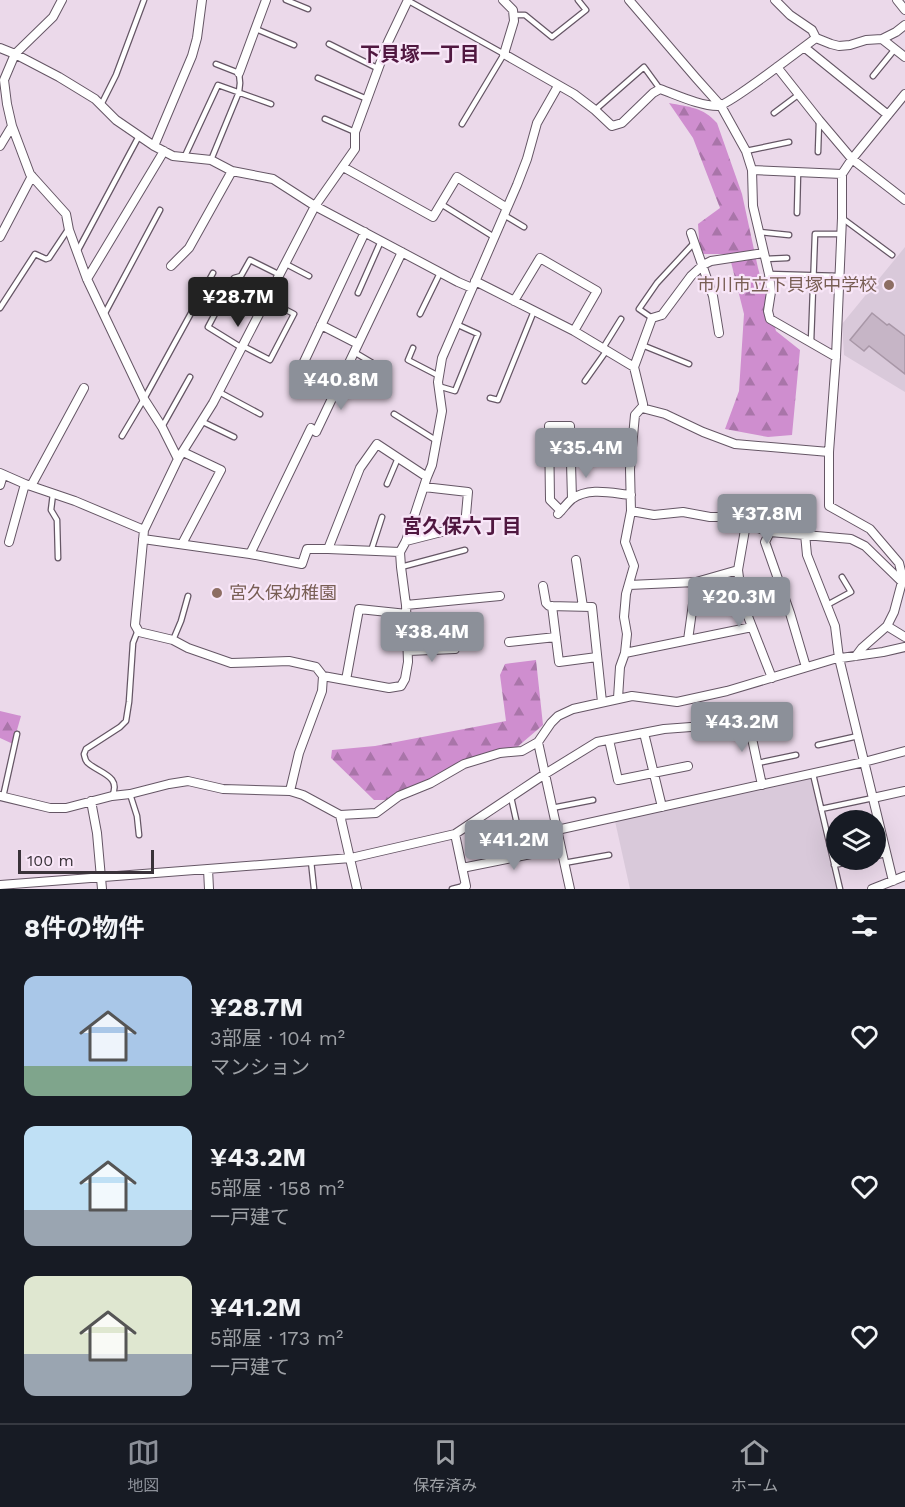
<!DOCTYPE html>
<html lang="ja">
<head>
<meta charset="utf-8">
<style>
  body { margin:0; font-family:"Work Sans","Noto Sans JP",sans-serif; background:#20242c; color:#f1f3f6; height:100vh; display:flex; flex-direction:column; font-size:22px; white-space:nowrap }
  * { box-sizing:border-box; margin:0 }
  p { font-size:20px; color:#9ea1a6 }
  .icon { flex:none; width:33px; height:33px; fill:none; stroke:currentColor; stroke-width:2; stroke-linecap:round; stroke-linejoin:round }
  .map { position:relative; height:889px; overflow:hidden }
  .panel { display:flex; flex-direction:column; background:#171b24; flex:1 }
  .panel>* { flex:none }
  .fabs { position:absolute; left:826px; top:810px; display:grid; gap:12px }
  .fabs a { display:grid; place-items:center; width:60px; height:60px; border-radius:50%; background:#171b24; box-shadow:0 6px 24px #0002; font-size:30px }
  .scale { position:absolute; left:18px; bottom:15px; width:136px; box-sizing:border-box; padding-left:6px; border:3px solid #393239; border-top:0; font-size:16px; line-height:21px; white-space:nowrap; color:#393239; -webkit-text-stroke:4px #f8e6f8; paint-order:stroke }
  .price { position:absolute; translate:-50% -51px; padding:0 14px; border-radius:6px; background:#8c9099; color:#fff; font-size:20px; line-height:39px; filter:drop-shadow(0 2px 3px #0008) }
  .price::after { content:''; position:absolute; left:50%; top:36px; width:18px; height:14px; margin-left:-9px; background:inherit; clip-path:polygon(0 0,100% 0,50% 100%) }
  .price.selected { background:#222; color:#fff }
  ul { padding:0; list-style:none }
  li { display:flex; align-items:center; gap:18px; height:150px; padding:0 24px }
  li span { display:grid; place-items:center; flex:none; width:168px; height:120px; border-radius:12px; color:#555 }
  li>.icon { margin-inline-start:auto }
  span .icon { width:72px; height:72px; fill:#fffc; stroke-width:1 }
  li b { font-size:26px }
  h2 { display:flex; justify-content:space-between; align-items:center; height:72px; padding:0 24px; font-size:26px }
  .tabs { display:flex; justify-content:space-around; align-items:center; height:84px; border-top:2px solid #363941; background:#171b24; font-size:16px; color:#9ea1a6 }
  .tabs a { display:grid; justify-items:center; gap:3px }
  .tabs .selected { color:#8c9099 }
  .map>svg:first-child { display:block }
  .education { fill:#d9c9da }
  .forest { fill:url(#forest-firs) }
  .building { fill:#c6b5c6; stroke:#a897a7; stroke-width:1.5 }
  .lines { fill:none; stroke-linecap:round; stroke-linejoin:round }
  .lane-casing { stroke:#655665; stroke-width:7 }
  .street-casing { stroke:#655665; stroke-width:10 }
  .lane { stroke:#fff; stroke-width:4.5 }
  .street { stroke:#fff; stroke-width:8 }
  .education-dot { fill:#8d6e63; stroke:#f8e6f8; stroke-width:2 }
  .labels { text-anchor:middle; stroke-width:4.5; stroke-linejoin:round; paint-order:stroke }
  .education-label { font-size:18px; fill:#785e54; stroke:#f8e6f8; text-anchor:end }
  .neighbourhood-label { font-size:20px; font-weight:bold; fill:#501740; stroke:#f8e6f8 }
</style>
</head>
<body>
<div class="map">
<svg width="905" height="889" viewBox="0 0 905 889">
  <defs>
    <pattern id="forest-firs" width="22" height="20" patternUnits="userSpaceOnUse" patternTransform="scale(1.5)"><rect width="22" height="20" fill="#cf8ecf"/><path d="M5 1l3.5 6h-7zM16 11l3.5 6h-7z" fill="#a975a9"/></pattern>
  </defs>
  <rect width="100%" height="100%" fill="#ebd9ea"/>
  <path class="education" d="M905,247V392L844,355L842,324Z
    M810,777L836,889H630L615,821Z"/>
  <path class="forest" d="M669,103C689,107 703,107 717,123L742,194L758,268L776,331L800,350L792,435L768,437L725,429L739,391L744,314L729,254H700L698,224L720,208L693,138Z
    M536,660L543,725L516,748L490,752L385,800H374L331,758L332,750L375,746L506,721L500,675L505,664Z
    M0,711L21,716L13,744L0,738Z"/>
  <path class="building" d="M872,313L887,325L889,324L905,336V374L869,346L864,351L850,340Z"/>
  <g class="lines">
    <g class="lane-casing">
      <path id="lane" d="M286,0L308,9
        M407,0L504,54L462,124
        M514,15H525L552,37L586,10L578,0
        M256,29L294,45
        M329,44L379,69
        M873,76L895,49
        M318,78L367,99
        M101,105L116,75L144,0
        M595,110L644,67L660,89
        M774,113L798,95
        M325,119L355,132
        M746,151L789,142
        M818,152L819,122
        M184,158L218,85L271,104
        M211,160L239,92L240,83L239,73L216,64
        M441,204L494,237
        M797,213L798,172
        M504,215L524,227
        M842,218L892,255
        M759,232L789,235
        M77,252L139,136
        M765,259L787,258
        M286,264L309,276
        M769,274L839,276
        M358,293L381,241
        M0,308L35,254L46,259L49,258L69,228
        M105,313L160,210
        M420,314L440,273
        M652,318L639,309L657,283L694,243
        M811,342L815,234H841
        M642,345L689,364
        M243,346L270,360L294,314L267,300
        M242,348L208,327L234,278L241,276L250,260L280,275
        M413,348L408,360L439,376
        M603,348L621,319
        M354,352L386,371
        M585,381L607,350
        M438,386L455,391L478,334L456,324
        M219,392L260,414
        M490,398L498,400L534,311
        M394,414L437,441
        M201,421L234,437
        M162,427L190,377
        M122,436L144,399L213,273
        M387,484L398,458
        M53,494L51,510L57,520L58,558
        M371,551L382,517
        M401,567L465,550
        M827,605L851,592L842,577
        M173,640L181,621L188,596
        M750,730L789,722
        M818,745L858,736
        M758,763L796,755
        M813,774L840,889
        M130,794L137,816L139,835
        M112,796C122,776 99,773 88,763C85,761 85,758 84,754L86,749L120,727L126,721L129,702L133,643L138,630
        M3,797L17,734
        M511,797L517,824
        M552,808L593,800
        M821,809L873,798
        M876,856L886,854
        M311,861L314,889
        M564,863L609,855
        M834,865L858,860
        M452,889L464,886"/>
    </g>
    <g class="street-casing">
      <path id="street" d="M62,0L53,17L15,54L4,80L7,104L12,126L30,174L66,214L69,230L87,279L144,399L162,427L178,459
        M503,0L513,10L514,21L504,54L574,94L595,110L612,126L622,123L653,93L660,89C677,95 700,106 718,106C729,105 802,48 816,38
        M629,0L696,78L721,106L746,151L752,170L753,206L769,274L771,292L768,311L770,319L836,357
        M775,0L790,15L812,30L816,38L831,44L839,46L850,45L866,40L882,39L896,32L905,25
        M897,0L905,10
        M882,39L905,57
        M804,47L888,115
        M0,48L15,54L59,77L95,99L116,120L154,146L173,156L211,160L232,171L273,179L315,206L458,282L472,288
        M777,67L819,120L852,159L905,200
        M239,73L266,0
        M0,146L12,126
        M154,146L192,56L197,38L202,0
        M343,167L433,217L457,177L507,208
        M752,170L842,174
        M691,233L713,296L719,333
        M0,237L32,176
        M171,266L189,248L232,171
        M87,279L164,151
        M475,281L574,331L634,367
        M514,301L540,258L597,291L574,331
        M321,325L358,344
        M303,364L365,232
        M642,408L665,414L703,432L735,444L829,452
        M0,473L25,484
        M0,485L3,475
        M31,486L84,388
        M561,511L550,500L549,426H570L572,499
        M631,511L654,515L683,512L710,517H725L770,532L851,539L865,546L902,582
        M558,514C563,509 567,503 572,499C589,487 611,493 631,495
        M746,524L738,570L742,601L772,678
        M770,532L765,542L790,613L806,667
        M805,534L807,555L835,626L839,658L893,881
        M143,539L250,554L302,564L307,549H328
        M406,541L465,526L468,492L424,487
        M9,542L25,484L75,501L144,530
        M182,544L221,470L183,452
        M400,552L328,549L360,468L377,444L427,477
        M250,554L311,428L316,432L402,252
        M576,560L583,607
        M629,585L696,582L738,570
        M543,586L546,603L549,606L592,607L602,702
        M406,605L500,596
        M552,606L559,662L597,657
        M887,626L905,637
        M688,640L696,582
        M509,642L556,637
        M408,651L455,649
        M625,653L752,627
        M856,656L862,648L887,626L894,612L902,582V575L899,563L870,529L829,506V452L836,357L842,218V174L852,159L905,94
        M323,676L389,688L401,686L405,679L408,662L406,605L401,567L400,552L406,541L427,477L432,465L442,411L438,382L442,358L517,185L527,159L537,123L558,86
        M346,680L359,609L407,614
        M618,698L620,667L625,653L627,634L624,617L626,594L634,566L625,542L631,511L630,469L635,415L643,406V404L634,367L652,318L662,315L691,276L703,265L711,261L764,253
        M747,715L762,785
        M644,733L662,807
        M609,740L618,780L688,766
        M538,742L570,889
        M290,791L299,753L322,691L323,676L316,667L289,661L231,663L188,648L173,640L139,632L135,625L144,530L178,459L213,403L315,206L355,149V132L388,42L408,0
        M0,796L50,808H66L112,796L130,794L169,784L188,781L223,789L290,791L303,795L340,815L376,813L399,796L431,783L464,764L500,753L522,751L538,742L551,723L558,716L573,709L632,696L677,702L727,691L834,659L883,652L905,647
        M873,798L905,791
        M91,801L97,833L102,889
        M340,815L357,889
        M557,830L864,762L905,751
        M455,834L466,886H464
        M462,868L561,848
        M208,869L209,889
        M0,885L351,858L455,834L545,774L597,742L664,729L691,727
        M872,889L905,876"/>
    </g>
    <use href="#lane" class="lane"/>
    <use href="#street" class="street"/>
  </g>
  <g class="education-dot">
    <circle cx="889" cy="285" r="6"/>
    <circle cx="217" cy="593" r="6"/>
  </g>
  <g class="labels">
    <g class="education-label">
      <text x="877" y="291">市川市立下貝塚中学校</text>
      <text x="229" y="599" text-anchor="start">宮久保幼稚園</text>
    </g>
    <g class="neighbourhood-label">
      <text x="420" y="61">下貝塚一丁目</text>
      <text x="462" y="533">宮久保六丁目</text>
    </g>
  </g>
</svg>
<div class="fabs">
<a><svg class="icon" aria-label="layers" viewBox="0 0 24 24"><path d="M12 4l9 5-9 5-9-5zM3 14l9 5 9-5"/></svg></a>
</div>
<div class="scale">100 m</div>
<b class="price selected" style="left:238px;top:328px">¥28.7M</b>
<b class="price" style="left:341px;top:411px">¥40.8M</b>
<b class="price" style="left:586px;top:479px">¥35.4M</b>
<b class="price" style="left:767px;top:545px">¥37.8M</b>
<b class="price" style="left:739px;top:628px">¥20.3M</b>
<b class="price" style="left:432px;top:663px">¥38.4M</b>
<b class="price" style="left:742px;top:753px">¥43.2M</b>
<b class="price" style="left:514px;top:871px">¥41.2M</b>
</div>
<section class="panel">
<h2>8件の物件<svg class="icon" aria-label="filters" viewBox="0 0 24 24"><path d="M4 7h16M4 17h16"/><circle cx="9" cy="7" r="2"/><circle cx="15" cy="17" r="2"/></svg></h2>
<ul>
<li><span style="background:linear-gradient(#a9c7e8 75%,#7fa58c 0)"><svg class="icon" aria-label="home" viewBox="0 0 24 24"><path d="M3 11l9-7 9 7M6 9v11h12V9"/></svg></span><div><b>¥28.7M</b><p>3部屋 · 104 m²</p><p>マンション</p></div><svg class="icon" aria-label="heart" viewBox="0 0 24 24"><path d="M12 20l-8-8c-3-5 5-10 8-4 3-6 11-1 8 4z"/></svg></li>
<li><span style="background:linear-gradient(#bfe0f5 70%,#9aa5b1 0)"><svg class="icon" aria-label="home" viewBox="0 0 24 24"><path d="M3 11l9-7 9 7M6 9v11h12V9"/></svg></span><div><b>¥43.2M</b><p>5部屋 · 158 m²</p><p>一戸建て</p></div><svg class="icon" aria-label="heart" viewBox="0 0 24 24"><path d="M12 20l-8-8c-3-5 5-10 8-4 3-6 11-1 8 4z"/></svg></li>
<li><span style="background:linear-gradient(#dfe7d0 65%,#9aa5b1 0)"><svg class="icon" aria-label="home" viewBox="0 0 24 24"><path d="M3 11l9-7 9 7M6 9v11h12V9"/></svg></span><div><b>¥41.2M</b><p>5部屋 · 173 m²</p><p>一戸建て</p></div><svg class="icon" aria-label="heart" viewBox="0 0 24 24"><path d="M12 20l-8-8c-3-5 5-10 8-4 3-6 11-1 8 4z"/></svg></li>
</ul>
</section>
<nav class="tabs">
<a class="selected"><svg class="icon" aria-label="map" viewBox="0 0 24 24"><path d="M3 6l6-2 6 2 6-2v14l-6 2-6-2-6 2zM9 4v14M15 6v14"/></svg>地図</a>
<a><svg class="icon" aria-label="saved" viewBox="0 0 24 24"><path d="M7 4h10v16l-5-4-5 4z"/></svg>保存済み</a>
<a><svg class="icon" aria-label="home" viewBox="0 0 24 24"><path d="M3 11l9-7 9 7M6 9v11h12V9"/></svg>ホーム</a>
</nav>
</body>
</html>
